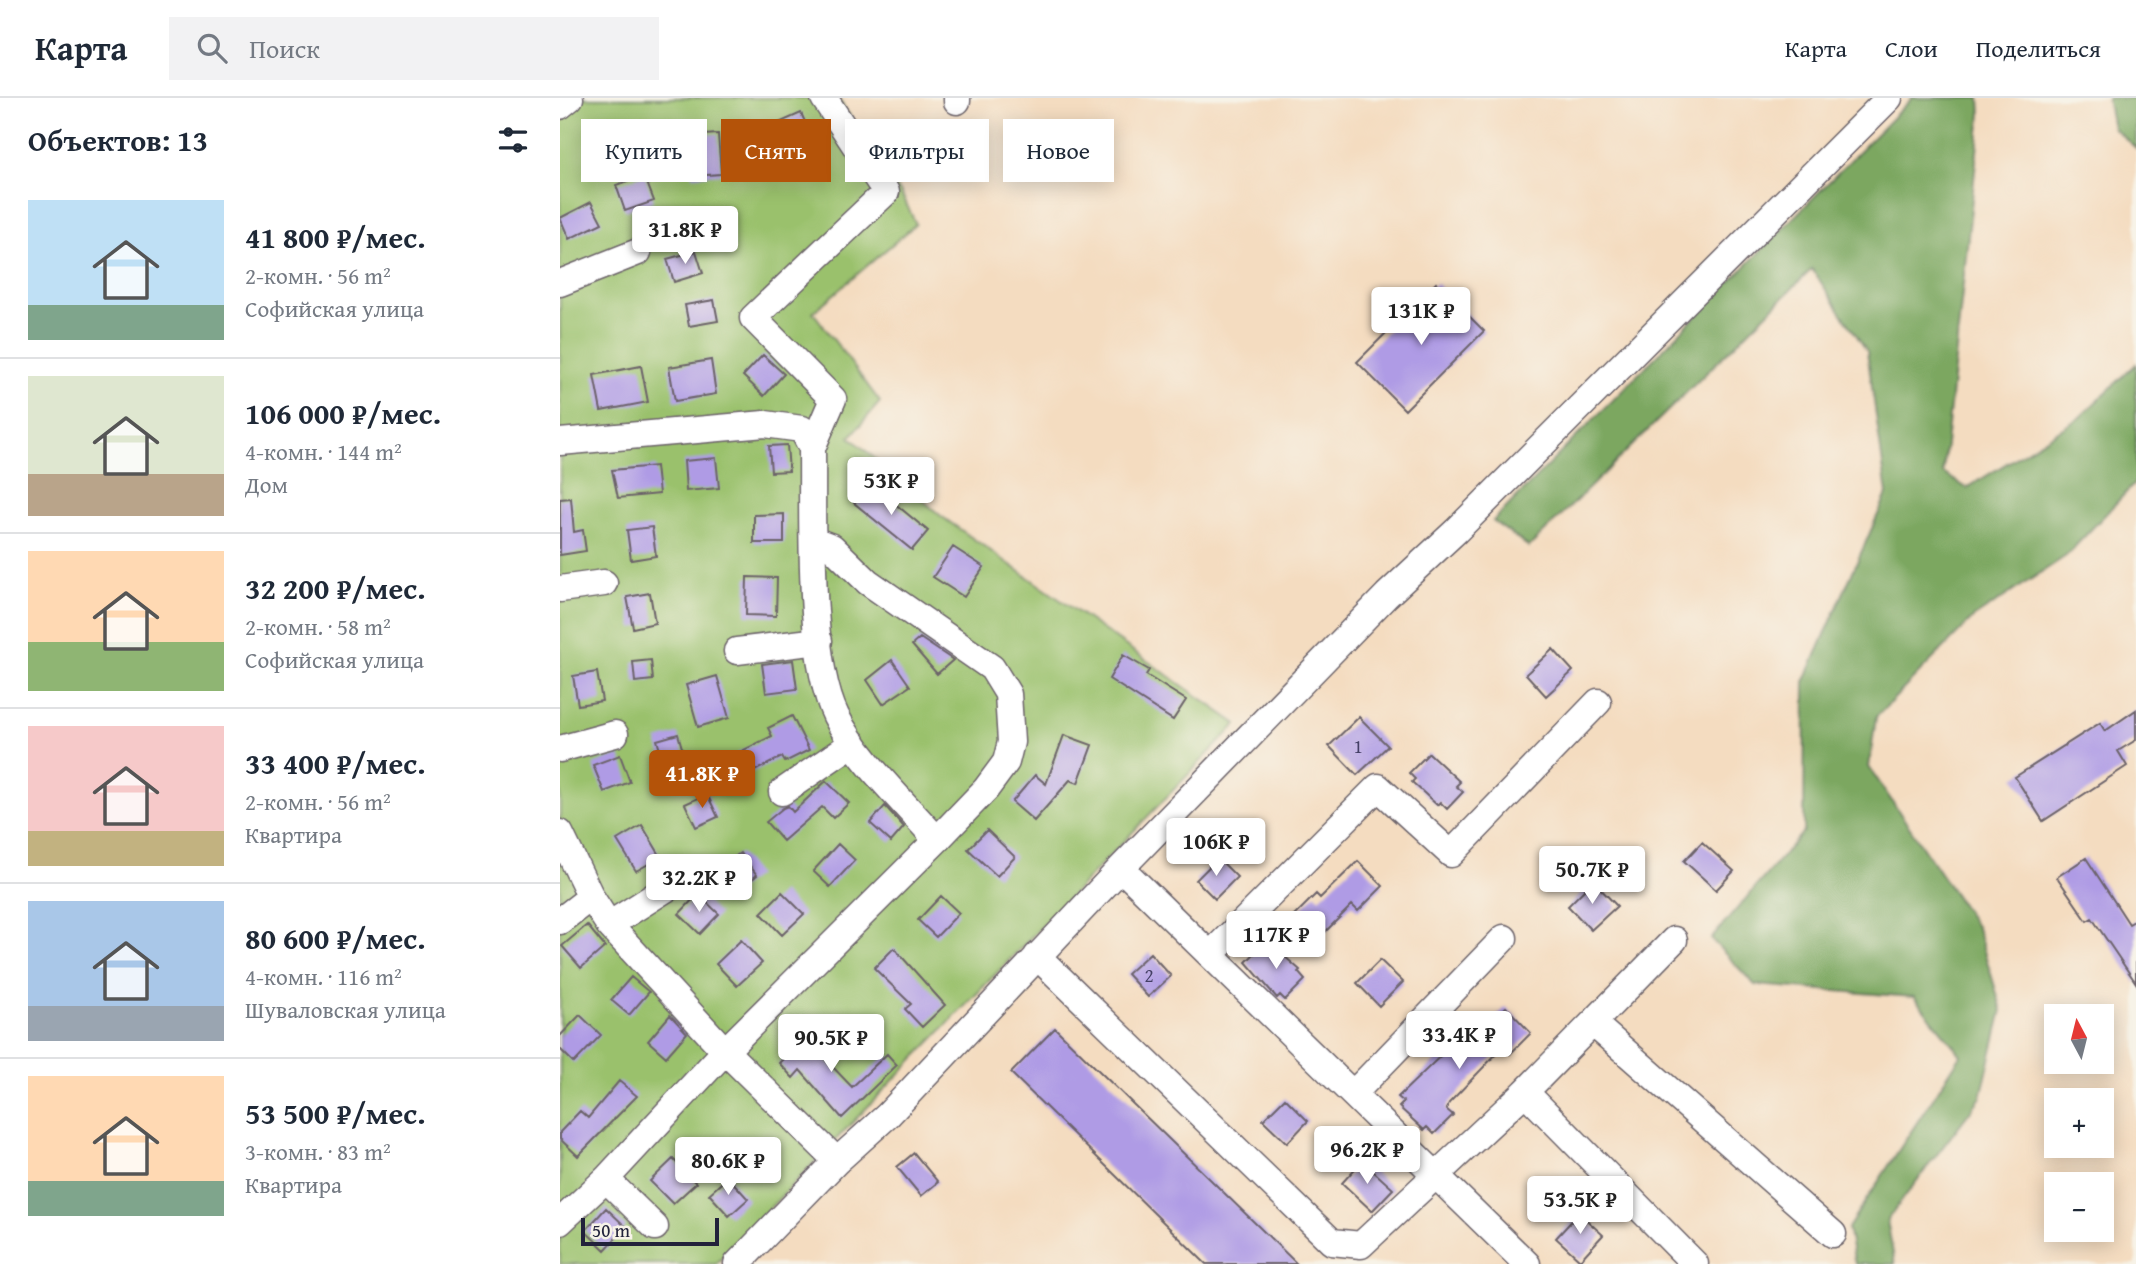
<!DOCTYPE html>
<html lang="ru">
<head>
<meta charset="utf-8">
<style>
  body { margin:0; font-family:"Gentium Book Plus",serif; background:#f2f2f3; color:#1f2937; height:100vh; display:flex; flex-direction:column; font-size:26px; white-space:nowrap }
  * { box-sizing:border-box; margin:0 }
  p { font-size:23px; color:#747a83 }
  .icon { flex:none; width:38px; height:38px; fill:none; stroke:currentColor; stroke-width:2; stroke-linecap:round; stroke-linejoin:round }
  .map { position:relative; flex:1; overflow:hidden }
  .sheet { display:flex; flex-direction:column; background:#fff; width:560px }
  .sheet>* { flex:none }
  .top-card { position:absolute; left:21px; top:21px; width:665px; height:63px; display:flex; gap:14px }
  .needle { width:46px; rotate:353deg }
  .fabs { position:absolute; left:1484px; top:906px; display:grid; gap:14px }
  .fabs a { display:grid; place-items:center; width:70px; height:70px; border-radius:0px; background:#fff; box-shadow:0 4px 18px #0003; font-size:35px }
  .scale { position:absolute; left:21px; bottom:18px; width:138px; box-sizing:border-box; padding-left:7px; border:4px solid #22223b; border-top:0; font-size:19px; line-height:24px; white-space:nowrap; color:#22223b; -webkit-text-stroke:5px #f7f3e8; paint-order:stroke }
  .price { position:absolute; translate:-50% -60px; padding:0 16px; border-radius:7px; background:#fff; color:#222; font-size:23px; line-height:46px; filter:drop-shadow(0 2px 4px #0008) }
  .price::after { content:''; position:absolute; left:50%; top:42px; width:21px; height:16px; margin-left:-10px; background:inherit; clip-path:polygon(0 0,100% 0,50% 100%) }
  .price.current { background:#b45309; color:#fff }
  ul { padding:0; list-style:none }
  li { display:flex; align-items:center; gap:21px; height:175px; padding:0 28px }
  li+li { border-top:2px solid #e0e1e3 }
  li span { display:grid; place-items:center; flex:none; width:196px; height:140px; border-radius:0px; color:#555 }
  li>.icon { margin-inline-start:auto }
  span .icon { width:84px; height:84px; fill:#fffc; stroke-width:1 }
  li b { font-size:30px }
  h2 { display:flex; justify-content:space-between; align-items:center; height:84px; padding:0 28px; font-size:30px }
  .tag { padding:0 24px; border-radius:0px; background:#fff; box-shadow:0 4px 18px #0003; font-size:24px; line-height:63px }
  .tag.current { background:#b45309; color:#fff }
  header { display:flex; align-items:center; gap:42px; box-sizing:border-box; height:98px; padding:0 35px; background:#fff; border-bottom:2px solid #e0e1e3 }
  header strong { font-size:33px }
  nav { display:flex; gap:38px; margin-inline-start:auto; font-size:24px }
  .search { width:490px; height:63px; background:#f2f2f3; display:flex; align-items:center; gap:18px; box-sizing:border-box; padding:0 24px; border-radius:0px; color:#747a83; font-size:26px }
  main { display:flex; flex:1; min-height:0 }
  .map>svg:first-child { display:block }
  .green { fill:#9ac16c; stroke:#5e7254; stroke-width:2 }
  .forest { fill:#7ba760; stroke:#4e644e; stroke-width:2 }
  .building { fill:#af9be5 }
  .lines { fill:none; stroke-linecap:round; stroke-linejoin:round }
  .minor-casing { stroke:#6c636a; stroke-width:29 }
  .minor { stroke:#fff; stroke-width:26 }
  .labels { text-anchor:middle; stroke-width:7; stroke-linejoin:round; paint-order:stroke }
  .number-label { font-size:19px; fill:#454066 }
</style>
</head>
<body>
<header>
<strong>Карта</strong>
<div class="search"><svg class="icon" aria-label="search" viewBox="0 0 24 24"><circle cx="10" cy="10" r="6"/><path d="M15 15l6 6"/></svg>Поиск</div>
<nav><a>Карта</a><a>Слои</a><a>Поделиться</a></nav>
</header>
<main>
<section class="sheet">
<h2>Объектов: 13<svg class="icon" aria-label="filters" viewBox="0 0 24 24"><path d="M4 7h16M4 17h16"/><circle cx="9" cy="7" r="2"/><circle cx="15" cy="17" r="2"/></svg></h2>
<ul>
<li><span style="background:linear-gradient(#bfe0f5 75%,#7fa58c 0)"><svg class="icon" aria-label="home" viewBox="0 0 24 24"><path d="M3 11l9-7 9 7M6 9v11h12V9"/></svg></span><div><b>41 800 ₽/мес.</b><p>2-комн. · 56 m²</p><p>Софийская улица</p></div></li>
<li><span style="background:linear-gradient(#dfe7d0 70%,#b9a48a 0)"><svg class="icon" aria-label="home" viewBox="0 0 24 24"><path d="M3 11l9-7 9 7M6 9v11h12V9"/></svg></span><div><b>106 000 ₽/мес.</b><p>4-комн. · 144 m²</p><p>Дом</p></div></li>
<li><span style="background:linear-gradient(#ffd9b3 65%,#8fb573 0)"><svg class="icon" aria-label="home" viewBox="0 0 24 24"><path d="M3 11l9-7 9 7M6 9v11h12V9"/></svg></span><div><b>32 200 ₽/мес.</b><p>2-комн. · 58 m²</p><p>Софийская улица</p></div></li>
<li><span style="background:linear-gradient(#f6c9c9 75%,#c2b280 0)"><svg class="icon" aria-label="home" viewBox="0 0 24 24"><path d="M3 11l9-7 9 7M6 9v11h12V9"/></svg></span><div><b>33 400 ₽/мес.</b><p>2-комн. · 56 m²</p><p>Квартира</p></div></li>
<li><span style="background:linear-gradient(#a9c7e8 75%,#9aa5b1 0)"><svg class="icon" aria-label="home" viewBox="0 0 24 24"><path d="M3 11l9-7 9 7M6 9v11h12V9"/></svg></span><div><b>80 600 ₽/мес.</b><p>4-комн. · 116 m²</p><p>Шуваловская улица</p></div></li>
<li><span style="background:linear-gradient(#ffd9b3 75%,#7fa58c 0)"><svg class="icon" aria-label="home" viewBox="0 0 24 24"><path d="M3 11l9-7 9 7M6 9v11h12V9"/></svg></span><div><b>53 500 ₽/мес.</b><p>3-комн. · 83 m²</p><p>Квартира</p></div></li>
</ul>
</section>
<div class="map">
<svg width="1576" height="1166" viewBox="0 0 1576 1166">
  <rect width="100%" height="100%" fill="#f7f3e8"/>
  <filter id="ink" filterUnits="userSpaceOnUse"><feTurbulence type="fractalNoise" baseFrequency=".0143" numOctaves="2"/><feDisplacementMap in="SourceGraphic" scale="14" xChannelSelector="R" yChannelSelector="G"/><feConvolveMatrix kernelMatrix="1 2 1 2 8 2 1 2 1" color-interpolation-filters="sRGB"/></filter>
  <filter id="wash" filterUnits="userSpaceOnUse"><feTurbulence type="fractalNoise" baseFrequency=".00686" numOctaves="4" result="noise"/><feDisplacementMap in="SourceGraphic" scale="28" xChannelSelector="R" yChannelSelector="G"/><feGaussianBlur stdDeviation="1.57" result="paint"/><feColorMatrix in="noise" values="0 0 0 0 0 0 0 0 0 0 0 0 0 0 0 0 0 1.4 0 .05"/><feComposite in="paint" operator="in"/></filter>
  <g filter="url(#wash)">
    <rect width="100%" height="100%" fill="#f4dcc0"/>
    <path class="green" d="M0,0H278L341,95L356,126L253,214L320,304L290,339L381,418L677,626L156,1166H0Z"/>
    <path class="forest" d="M1352,0H1420L1421,16L1383,375L1407,390L1519,320L1576,266V384L1506,458L1413,520L1316,619L1309,669L1417,830L1442,912L1421,999L1327,1122L1335,1166H1295L1288,1130L1401,957L1354,899L1195,887L1151,841L1244,733L1245,582L1327,396L1307,253L1252,171L969,449L933,423Z
      M1547,0H1576V50L1553,30Z"/>
    <g id="blocks">
      <path class="building" d="M241,15L255,46L226,59L212,28Z
        M158,36L161,76L132,78L128,38Z
        M84,77L94,103L65,113L56,87Z
        M31,104L42,125L9,141L0,120Z
        M136,153L143,175L114,184L107,161Z
        M876,185L924,233L845,312L797,264Z
        M154,202L158,223L129,228L125,207Z
        M203,257L224,276L204,298L183,278Z
        M151,262L156,296L115,303L109,269Z
        M81,268L88,304L41,313L34,277Z
        M227,347L229,373L211,374L209,348Z
        M156,360L159,390L126,393L124,363Z
        M96,368L99,396L58,400L52,372Z
        M310,385L368,433L352,452L294,405Z
        M11,400L14,434L23,432L26,453L0,457V401Z
        M224,416V445H194V417Z
        M92,429L96,458L71,462L67,432Z
        M393,449L424,469L404,499L373,479Z
        M187,479L217,480L216,518L186,517Z
        M90,495L95,525L73,530L67,499Z
        M360,540L393,562L377,576L352,547Z
        M993,551L1013,573L986,598L966,576Z
        M563,557L589,572L586,577L626,602L613,622L549,581Z
        M91,562L93,582L75,584L73,564Z
        M233,562L237,591L206,595L202,566Z
        M332,562L350,588L323,606L307,582Z
        M37,574L42,603L18,607L13,578Z
        M157,578L169,620L138,629L126,587Z
        M1576,612V642L1558,653L1567,668L1483,723L1455,679L1540,625L1545,633Z
        M232,618L249,652L225,664L222,659L163,689L152,668L212,638L208,630Z
        M799,619L828,648L797,677L769,648Z
        M118,636L125,660L104,666L97,642Z
        M504,637L532,647L518,685L510,682L474,723L452,704L475,677L486,686Z
        M869,655L900,684L896,688L903,694L887,711L880,704L877,707L852,684L855,681L849,675Z
        M60,657L70,684L44,694L33,667Z
        M266,683L289,705L273,720L262,709L223,743L206,724L223,710L228,708L233,714Z
        M147,696L158,719L136,729L125,706Z
        M325,708L344,729L331,744L310,725Z
        M82,727L101,759L76,773L57,742Z
        M427,732L455,759L437,778L408,751Z
        M1142,744L1174,773L1156,792L1124,763Z
        M278,746L295,762L270,789L253,773Z
        M180,755L197,777L180,791L162,769Z
        M658,760L677,779L655,801L636,782Z
        M1526,760L1569,826L1576,822V885L1532,820L1527,823L1497,779Z
        M798,763L823,788L798,813L792,807L753,846L730,822L756,796L760,800Z
        M1033,783L1057,808L1031,832L1008,808Z
        M222,794L244,816L222,837L201,815Z
        M138,796L159,816L140,836L119,816Z
        M381,798L399,815L376,839L358,822Z
        M27,827L45,849L21,870L2,848Z
        M181,842L202,865L177,888L156,866Z
        M707,843L740,872L738,874L745,882L725,902L720,897L717,900L686,864Z
        M334,850L385,907L362,929L345,911L351,906L314,870Z
        M590,855L611,878L588,899L567,876Z
        M820,862L843,884L819,908L797,885Z
        M71,879L89,894L69,917L51,902Z
        M946,909L971,935L950,956L943,949L889,1005L886,1011L893,1017L874,1036L867,1029L864,1032L839,1009L844,1004L838,999L897,942L906,950Z
        M20,917L41,937L14,965L0,951V938Z
        M110,917L127,935L106,959L88,943Z
        M495,930L737,1166H646L451,975Z
        M245,933L270,959L267,963L292,989L327,956L337,967L282,1020L240,972L233,980L219,965L225,959L222,956Z
        M59,983L77,998L18,1058L0,1041V1034L20,1013L28,1020Z
        M725,1000L748,1023L727,1045L703,1022Z
        M354,1055L378,1084L361,1098L337,1069Z
        M113,1061L136,1085L113,1106L90,1083Z
        M802,1063L833,1091L812,1113L782,1085Z
        M168,1079L188,1101L169,1118L149,1096Z
        M46,1110L66,1129L45,1152L25,1133Z
        M1019,1115L1043,1137L1020,1162L996,1140Z"/>
    </g>
  </g>
  <g filter="url(#ink)">
    <use href="#blocks" fill-opacity="0" stroke="#6c636a" stroke-width="2"/>
    <g class="lines">
      <g class="minor-casing">
        <path id="minor" d="M397,0V3
          M0,8L10,0
          M0,185L78,154
          M0,344L205,326L242,331L252,350C253,419 247,559 276,618C298,662 345,705 377,742
          M252,350L273,301L193,220L326,94L264,0
          M0,491L44,485
          M177,553L259,543
          M0,651L55,636
          M222,694L293,645
          M0,735L31,799L49,827L165,953L277,1063
          M561,770L967,1166
          M0,823L31,799
          M49,827L123,780
          M651,856L818,689L891,756L1038,604
          M477,858L772,1144L801,1147L965,994L1114,842
          M1034,926L1273,1136
          M965,994L1135,1166
          M794,995L944,840
          M46,1081L95,1129
          M0,1124L46,1081L165,953L377,742L426,691L446,664L451,644L448,596L432,570L308,484L272,449L253,442
          M177,1166L277,1063L328,1017L561,770L827,497L896,433L1329,0"/>
      </g>
      <use href="#minor" class="minor"/>
    </g>
  </g>
  <g class="labels">
    <g class="number-label">
      <text x="798" y="655">1</text>
      <text x="589" y="884">2</text>
    </g>
  </g>
</svg>
<div class="fabs">
<a><svg class="needle" viewBox="-14 -14 28 28"><path d="M0-13l5 13h-10z" fill="#e53935"/><path d="M0 13l5-13h-10z" fill="#747a83"/></svg></a>
<a>+</a>
<a>−</a>
</div>
<div class="scale">50 m</div>
<b class="price" style="left:125px;top:168px">31.8K ₽</b>
<b class="price" style="left:861px;top:249px">131K ₽</b>
<b class="price" style="left:331px;top:419px">53K ₽</b>
<b class="price current" style="left:142px;top:712px">41.8K ₽</b>
<b class="price" style="left:656px;top:780px">106K ₽</b>
<b class="price" style="left:1032px;top:808px">50.7K ₽</b>
<b class="price" style="left:139px;top:816px">32.2K ₽</b>
<b class="price" style="left:716px;top:873px">117K ₽</b>
<b class="price" style="left:899px;top:973px">33.4K ₽</b>
<b class="price" style="left:271px;top:976px">90.5K ₽</b>
<b class="price" style="left:807px;top:1088px">96.2K ₽</b>
<b class="price" style="left:168px;top:1099px">80.6K ₽</b>
<b class="price" style="left:1020px;top:1138px">53.5K ₽</b>
<div class="top-card">
<a class="tag">Купить</a>
<a class="tag current">Снять</a>
<a class="tag">Фильтры</a>
<a class="tag">Новое</a>
</div>
</div>
</main>
</body>
</html>
